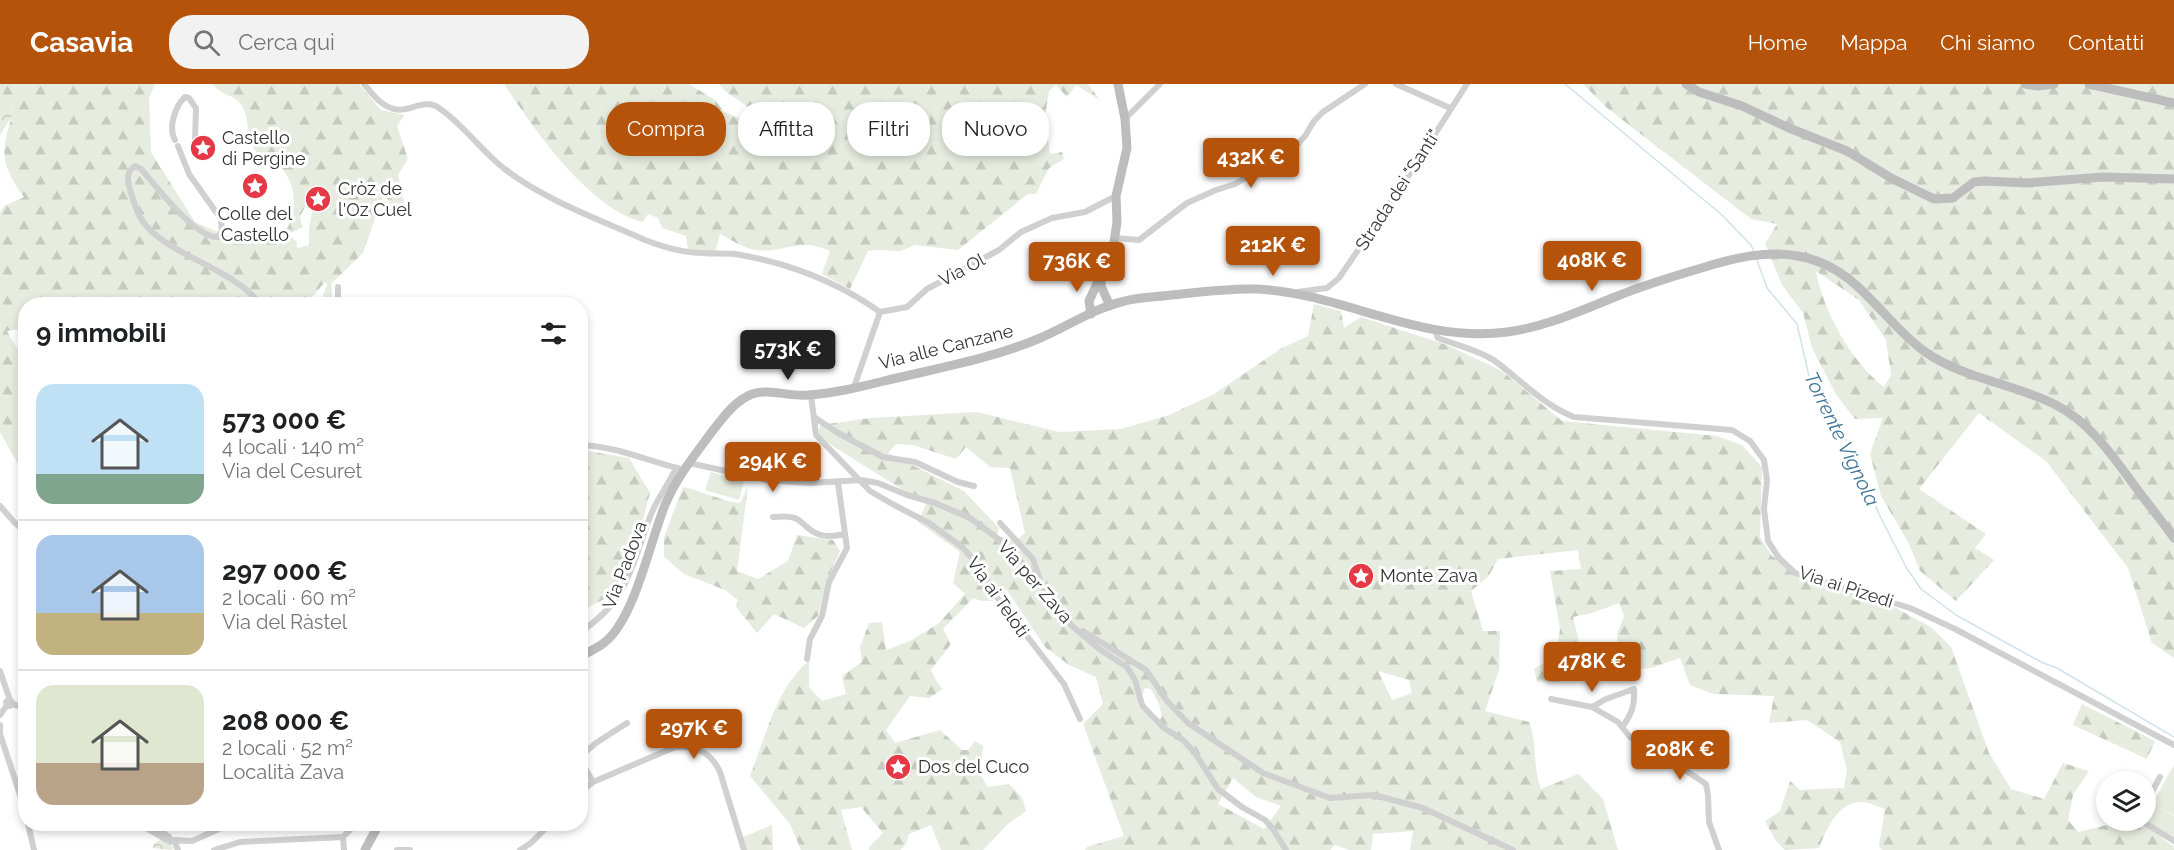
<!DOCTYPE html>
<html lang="it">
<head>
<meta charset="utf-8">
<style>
  body { margin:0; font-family:Raleway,sans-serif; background:#f2f2f2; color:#202124; height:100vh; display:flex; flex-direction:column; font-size:22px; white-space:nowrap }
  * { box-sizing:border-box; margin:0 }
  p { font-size:20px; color:#757577 }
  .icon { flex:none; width:33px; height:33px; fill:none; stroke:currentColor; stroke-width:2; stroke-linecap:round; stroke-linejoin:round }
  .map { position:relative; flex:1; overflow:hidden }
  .details { position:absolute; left:18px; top:213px; width:570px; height:534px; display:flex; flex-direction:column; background:#fff; border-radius:24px; box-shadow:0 3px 9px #0003 }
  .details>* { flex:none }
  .hud { position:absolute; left:606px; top:18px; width:570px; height:54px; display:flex; gap:12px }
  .tools { position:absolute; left:2096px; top:687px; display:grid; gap:12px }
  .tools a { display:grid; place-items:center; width:60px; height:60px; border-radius:50%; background:#fff; box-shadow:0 3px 9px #0003; font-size:30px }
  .price { position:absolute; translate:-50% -51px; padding:0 14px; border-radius:6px; background:#b45309; color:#fff; font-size:20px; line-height:39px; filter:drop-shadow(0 2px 3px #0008) }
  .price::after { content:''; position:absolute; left:50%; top:36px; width:18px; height:14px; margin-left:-9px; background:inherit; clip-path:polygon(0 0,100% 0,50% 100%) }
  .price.on { background:#222; color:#fff }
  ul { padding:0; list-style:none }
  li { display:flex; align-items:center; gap:18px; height:150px; padding:0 18px }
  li+li { border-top:2px solid #e0e0e0 }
  li span { display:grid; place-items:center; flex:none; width:168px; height:120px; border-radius:18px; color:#555 }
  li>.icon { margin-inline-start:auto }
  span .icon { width:72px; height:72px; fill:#fffc; stroke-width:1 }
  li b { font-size:26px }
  h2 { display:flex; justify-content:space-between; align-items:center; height:72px; padding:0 18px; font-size:26px }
  .pill { padding:0 21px; border-radius:24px; background:#fff; box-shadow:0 3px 9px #0003; font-size:21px; line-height:54px }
  .pill.on { background:#b45309; color:#fff }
  header { display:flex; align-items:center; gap:36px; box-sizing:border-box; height:84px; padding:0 30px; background:#b45309; color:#fff }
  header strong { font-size:28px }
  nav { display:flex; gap:33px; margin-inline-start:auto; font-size:21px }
  .search { width:420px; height:54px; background:#f2f2f2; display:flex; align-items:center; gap:15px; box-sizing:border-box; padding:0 21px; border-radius:24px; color:#757577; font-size:22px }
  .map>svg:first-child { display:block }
  .grass { fill:#e6ecdf }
  .forest { fill:url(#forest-firs); fill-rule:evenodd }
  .park { fill:url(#park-crowns) }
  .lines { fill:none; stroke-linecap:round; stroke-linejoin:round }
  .stream { stroke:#cfe2ee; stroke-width:1.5 }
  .street { stroke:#d0d0d0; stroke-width:6 }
  .secondary { stroke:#bdbdbd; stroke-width:9 }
  .labels { text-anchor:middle; stroke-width:6; stroke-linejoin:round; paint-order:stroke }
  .poi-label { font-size:18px; fill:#333; stroke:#fff; text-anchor:start }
  .street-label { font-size:18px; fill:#333; stroke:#fff }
  .water-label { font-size:20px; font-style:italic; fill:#3f7597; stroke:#fff }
</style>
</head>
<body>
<header>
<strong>Casavia</strong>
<div class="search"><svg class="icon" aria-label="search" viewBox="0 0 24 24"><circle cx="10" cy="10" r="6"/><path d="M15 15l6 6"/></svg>Cerca qui</div>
<nav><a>Home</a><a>Mappa</a><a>Chi siamo</a><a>Contatti</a></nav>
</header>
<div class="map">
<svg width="2174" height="766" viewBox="0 0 2174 766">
  <defs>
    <pattern id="forest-firs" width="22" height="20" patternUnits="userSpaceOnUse" patternTransform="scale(1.5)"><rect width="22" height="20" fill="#e6ecdf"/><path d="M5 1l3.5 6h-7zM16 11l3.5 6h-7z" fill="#c6cbc0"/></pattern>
    <pattern id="park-crowns" width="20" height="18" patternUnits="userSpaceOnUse" patternTransform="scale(1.5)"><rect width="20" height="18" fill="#e6ecdf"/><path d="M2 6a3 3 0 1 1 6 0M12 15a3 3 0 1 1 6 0" fill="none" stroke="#c6cbc0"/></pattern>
  </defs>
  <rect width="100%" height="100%" fill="#fff"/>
  <path class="grass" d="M711,388L744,398L739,416L705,406Z
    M2174,681V731L2156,721L2174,732V755L2145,736V732Z"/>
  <path class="forest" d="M0,0H155L149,14L151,68L195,138L222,150L264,160C270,157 280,154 284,149C299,130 297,97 278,81C273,76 263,75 258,70C244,55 252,33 239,18C232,10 221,12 213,0H359L381,26L404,31L397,42L408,75L398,91L406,126L397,132L384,109L363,169L331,200L333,220H320L327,201L325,198L306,220H26L25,244L7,247L21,271L25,269V392L0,348V129L4,122L24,113C1,81 0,70 12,32L9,15L0,7ZM306,113L314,114V117L309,145V161L298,164L296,162L297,158L288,150L303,143C298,131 301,133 305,122C306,119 305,116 306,113Z
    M504,0H689L715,16L724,28L741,35L753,30L751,25L725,7L719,0H1088L1100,16L1076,1L1067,13L1056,1L1049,7L1045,32L1050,70L1062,68L1064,75L1049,84L1036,110H1028L958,166L915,161L900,167L879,166L868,167L850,205L822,190L830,167C798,152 784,170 755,166C743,164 730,155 720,150L715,168L688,165L686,152L662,144L658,134L648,130L643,138C589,125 534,45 504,0Z
    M1583,0H2174V451L2073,329L1948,279L1927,267L1837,185L1769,169L1765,160L1777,140L1751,135L1607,24Z
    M1770,172H1794L1835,188L1925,270L2052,320L2088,346L2174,458V574L2152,559L2128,484L2046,377L1979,329L1919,405L1986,450L1975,464L1994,476L1956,517L1920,487L1908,458L1881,412L1870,370L1883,334L1855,335L1837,312L1812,264L1803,229L1782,201ZM1816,187L1859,216L1886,256L1891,291L1884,303C1852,279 1823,227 1816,187Z
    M1314,220L1341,227L1344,244L1361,233L1447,261L1502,287L1562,337L1717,352L1742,361L1762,383L1760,453L1772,472L1805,493L1890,521L1931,543L1951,563L1989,669L2011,705L2044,715L2063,679L2089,687L2073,711L2068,736L2078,748L2107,741L2141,738L2174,763V766H1882L1879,762L1885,725C1878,723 1869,718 1862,718C1838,717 1826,746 1819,764L1785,766L1776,757L1765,737L1780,727L1790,697L1800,706L1844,704L1847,686L1840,658L1807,636L1769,639L1774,612L1713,610L1690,601L1680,574L1651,584L1619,586L1617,550L1624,532L1619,519L1592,529L1573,533L1580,562L1577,591L1559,598H1537L1534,585L1556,571L1560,545L1550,487L1581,485L1578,466L1498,475L1488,493L1471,507L1483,547H1500L1499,586L1485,627L1529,638C1538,660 1532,682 1541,705L1578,690L1603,715L1618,766H1410L1413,747L1373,750L1371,766H1349L1335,761L1330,766H1085L1087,763L1124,752L1083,640L1103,620L1096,593L1069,581L1046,564L1006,505L993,517H981L973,514L943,545L951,560L931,586L938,600L943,605L929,614L910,612L886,646L895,659L940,646L962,666H968L975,657L983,662L980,690L988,703L1009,700L1022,713L1026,727L1008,740L983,766H941L931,741L909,750L906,760L900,766H869V763L883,749L861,723L841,726L852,766H801L790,740L750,692C764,657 778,600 809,577V603L822,617L846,610L842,592L862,578L860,563L869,539L882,538L886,566L912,556L939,539L965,510L953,499L960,468L918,438L928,416L911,411L817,352L820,341L871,334L977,328L1059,348L1121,345L1169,331L1214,310L1282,264L1308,252ZM896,360L913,361L956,375L966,363L990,383L1010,384L1025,449L1015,457L1006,452L995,457L999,444L964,407L888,369ZM1378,587L1409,596L1412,609L1392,616ZM1145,604L1151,605L1159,620L1162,633L1154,639L1138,621ZM1233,694L1256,713L1281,722L1264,745L1218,720Z
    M581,366L629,374L650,409L643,435L612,511L581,527Z
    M748,402L737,487L758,495L788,477L797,451L833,456L840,467L827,496L818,532L804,544L774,530L757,549L736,523L738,516L725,506L684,490L664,473V453L683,403C703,407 720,417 740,419Z
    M2082,620L2155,657L2147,675L2073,641Z
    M772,741L773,766H745L741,754Z"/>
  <path class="park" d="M0,7L9,15L12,32L0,51Z
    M164,755L174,764L171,766L153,764L154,759Z"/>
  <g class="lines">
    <path class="stream" d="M1565,0L1722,131L1751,161L1754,168
      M1757,176L1767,204L1797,240L1809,292L1844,351L1879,430L1906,483L1921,505L1956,531L2043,579L2057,584L2174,653"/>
    <path class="street" d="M364,0C372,9 379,20 391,24C406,31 424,13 439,24C464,41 482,68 506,86C547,117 598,135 645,156C663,163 683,169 703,169C714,170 724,169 735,170C789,179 836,197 880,228
      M1396,0L1450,24
      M1125,35L1160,0
      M175,56C168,44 175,22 185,13L189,14L196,24L195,57
      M178,62L189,90L221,135L222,147L218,153C195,154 156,102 141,85L135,82C127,87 127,94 129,102C132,112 135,124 140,133C161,170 233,183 260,220
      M1115,154L1139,156L1187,119L1216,106L1235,100L1292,66L1305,52L1314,37L1323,28L1365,0
      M338,203V220
      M1297,208L1327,204L1339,194L1405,97L1467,0
      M1435,247L1438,254C1456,261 1479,266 1495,277C1521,296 1543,321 1574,333L1732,346L1750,357L1764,376L1767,396L1764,425L1768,457L1779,474L1795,489L1910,524L1955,545L2174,661
      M854,303L880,228L907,223L927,205L999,166L1021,148L1052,134L1085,128L1116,112
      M811,311L816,351L870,407L894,421L929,439L962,463L981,484L996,512L1064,600L1080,635
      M814,333L838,349L883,373L915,378L958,398L974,402
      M580,361C615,362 645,376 678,384
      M689,379L767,396L810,399L861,396L878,399L907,411L935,419L970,434L1004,459L1041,500L1071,541L1099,565L1127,583L1135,596L1142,621L1151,631L1164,644L1183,656L1195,669L1218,705L1242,723L1265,736L1273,745L1286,766
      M0,422L15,439L26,448
      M773,433C781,433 789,431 797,435C801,437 804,441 808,444C820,454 831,453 845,450
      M1000,439L1033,475L1040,496
      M1083,547L1146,586L1167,617L1188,639L1263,689L1330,714L1374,711L1423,724L1513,766
      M580,548C628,518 632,481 650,433C656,416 669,400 676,384
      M807,575L810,555L822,532L829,498L847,464L838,399
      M0,587L10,616
      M1551,615L1592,623L1606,615L1634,605C1635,621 1632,629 1623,642
      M8,616L12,618L10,622L6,618Z
      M12,620L26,624
      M1592,623L1618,638L1630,653L1664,672L1706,700L1708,711L1709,738L1719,766
      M0,631L7,621
      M580,638L584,636
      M0,641V651
      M0,650L26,729
      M593,698L581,677L582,671L596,659L627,639
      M580,708L593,698L675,663C696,661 711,668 720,688L744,766
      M2145,720L2160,693
      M2140,736L2174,757
      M28,740L34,766
      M139,740L170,758L174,756L192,757L230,740
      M151,740L169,753
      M343,753L356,740
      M174,756L178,766
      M214,766L240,758L343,753L344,766
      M397,766H410
      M520,766L531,759L550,740"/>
    <path class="secondary" d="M1686,0L1699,8L1742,22L1789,44L1847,67L1891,94L1934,115L1953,114L1974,98L1984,97L2027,99L2103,93L2174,95
      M2025,0L2038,2L2054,0
      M2089,0L2174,19
      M1101,195V202L1110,222
      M1091,230L1089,217L1113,165L1117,138L1116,112L1127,64L1125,35L1118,0
      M580,573C588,568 598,564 605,558C635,534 650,457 665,421C676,394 694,372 711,349C722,335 734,317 752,310C769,304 790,313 808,311C843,309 877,298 910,291C954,281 997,272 1038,255C1067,243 1094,224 1125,217C1140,213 1156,213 1172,211C1200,208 1228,204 1257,205C1342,209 1420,260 1507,248C1545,243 1580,227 1615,213C1644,201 1674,192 1705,183C1734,174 1767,166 1798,172C1858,182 1880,235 1924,267C1961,294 2015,300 2056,321C2093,340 2115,376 2140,409C2151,424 2163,438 2174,454
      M365,766L379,740"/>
  </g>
  <defs>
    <g id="sight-disc" transform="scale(1.35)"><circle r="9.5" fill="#e63946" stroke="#fff"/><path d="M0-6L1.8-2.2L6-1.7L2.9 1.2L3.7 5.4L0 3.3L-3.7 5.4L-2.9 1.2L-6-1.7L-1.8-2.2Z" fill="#fff"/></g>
  </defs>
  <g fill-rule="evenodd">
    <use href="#sight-disc" x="203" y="64"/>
    <use href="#sight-disc" x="255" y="102"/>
    <use href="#sight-disc" x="318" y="115"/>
    <use href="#sight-disc" x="1361" y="492"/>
    <use href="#sight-disc" x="898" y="683"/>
  </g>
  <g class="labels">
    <g class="poi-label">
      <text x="222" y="60">Castello<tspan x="222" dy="21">di Pergine</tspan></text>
      <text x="338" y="111">Cròz de<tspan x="338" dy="21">l'Oz Cuel</tspan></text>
      <text x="255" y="136" text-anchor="middle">Colle del<tspan x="255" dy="21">Castello</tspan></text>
      <text x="1380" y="498">Monte Zava</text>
      <text x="918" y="689">Dos del Cuco</text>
    </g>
    <g class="street-label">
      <text transform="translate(1398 106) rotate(-57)" y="6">Strada dei "Santi"</text>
      <text transform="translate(962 186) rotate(-28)" y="6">Via Ol</text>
      <text transform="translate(946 263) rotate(-14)" y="6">Via alle Canzane</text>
      <text transform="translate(625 481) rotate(-69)" y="6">Via Padova</text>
      <text transform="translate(1035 498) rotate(49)" y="6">Via per Zava</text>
      <text transform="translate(1846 503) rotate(18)" y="6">Via ai Pizedi</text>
      <text transform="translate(998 513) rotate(55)" y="6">Via ai Telòti</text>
    </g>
    <g class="water-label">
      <text transform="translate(1842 355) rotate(64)" y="7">Torrente Vignola</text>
    </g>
  </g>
</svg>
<div class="tools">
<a><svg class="icon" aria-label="layers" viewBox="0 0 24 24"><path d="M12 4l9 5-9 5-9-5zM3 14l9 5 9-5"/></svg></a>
</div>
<b class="price" style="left:1251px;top:105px">432K €</b>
<b class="price" style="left:1273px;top:193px">212K €</b>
<b class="price" style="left:1592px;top:208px">408K €</b>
<b class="price" style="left:1077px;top:209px">736K €</b>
<b class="price on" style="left:788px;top:297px">573K €</b>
<b class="price" style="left:773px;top:409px">294K €</b>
<b class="price" style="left:1592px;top:609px">478K €</b>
<b class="price" style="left:694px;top:676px">297K €</b>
<b class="price" style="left:1680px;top:697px">208K €</b>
<div class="hud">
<a class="pill on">Compra</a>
<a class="pill">Affitta</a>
<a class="pill">Filtri</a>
<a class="pill">Nuovo</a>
</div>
<section class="details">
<h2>9 immobili<svg class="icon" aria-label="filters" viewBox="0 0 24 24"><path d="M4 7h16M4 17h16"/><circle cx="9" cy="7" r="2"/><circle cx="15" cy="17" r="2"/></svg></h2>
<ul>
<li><span style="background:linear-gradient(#bfe0f5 75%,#7fa58c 0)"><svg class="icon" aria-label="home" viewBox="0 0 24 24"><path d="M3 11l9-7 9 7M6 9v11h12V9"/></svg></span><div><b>573 000 €</b><p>4 locali · 140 m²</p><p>Via del Cesuret</p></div></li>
<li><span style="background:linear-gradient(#a9c7e8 65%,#c2b280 0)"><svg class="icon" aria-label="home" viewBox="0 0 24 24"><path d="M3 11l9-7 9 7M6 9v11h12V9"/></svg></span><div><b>297 000 €</b><p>2 locali · 60 m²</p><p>Via del Ràstel</p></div></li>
<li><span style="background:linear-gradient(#dfe7d0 65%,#b9a48a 0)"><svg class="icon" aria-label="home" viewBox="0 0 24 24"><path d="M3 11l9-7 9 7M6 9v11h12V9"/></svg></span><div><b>208 000 €</b><p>2 locali · 52 m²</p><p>Località Zava</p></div></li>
</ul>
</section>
</div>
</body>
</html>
